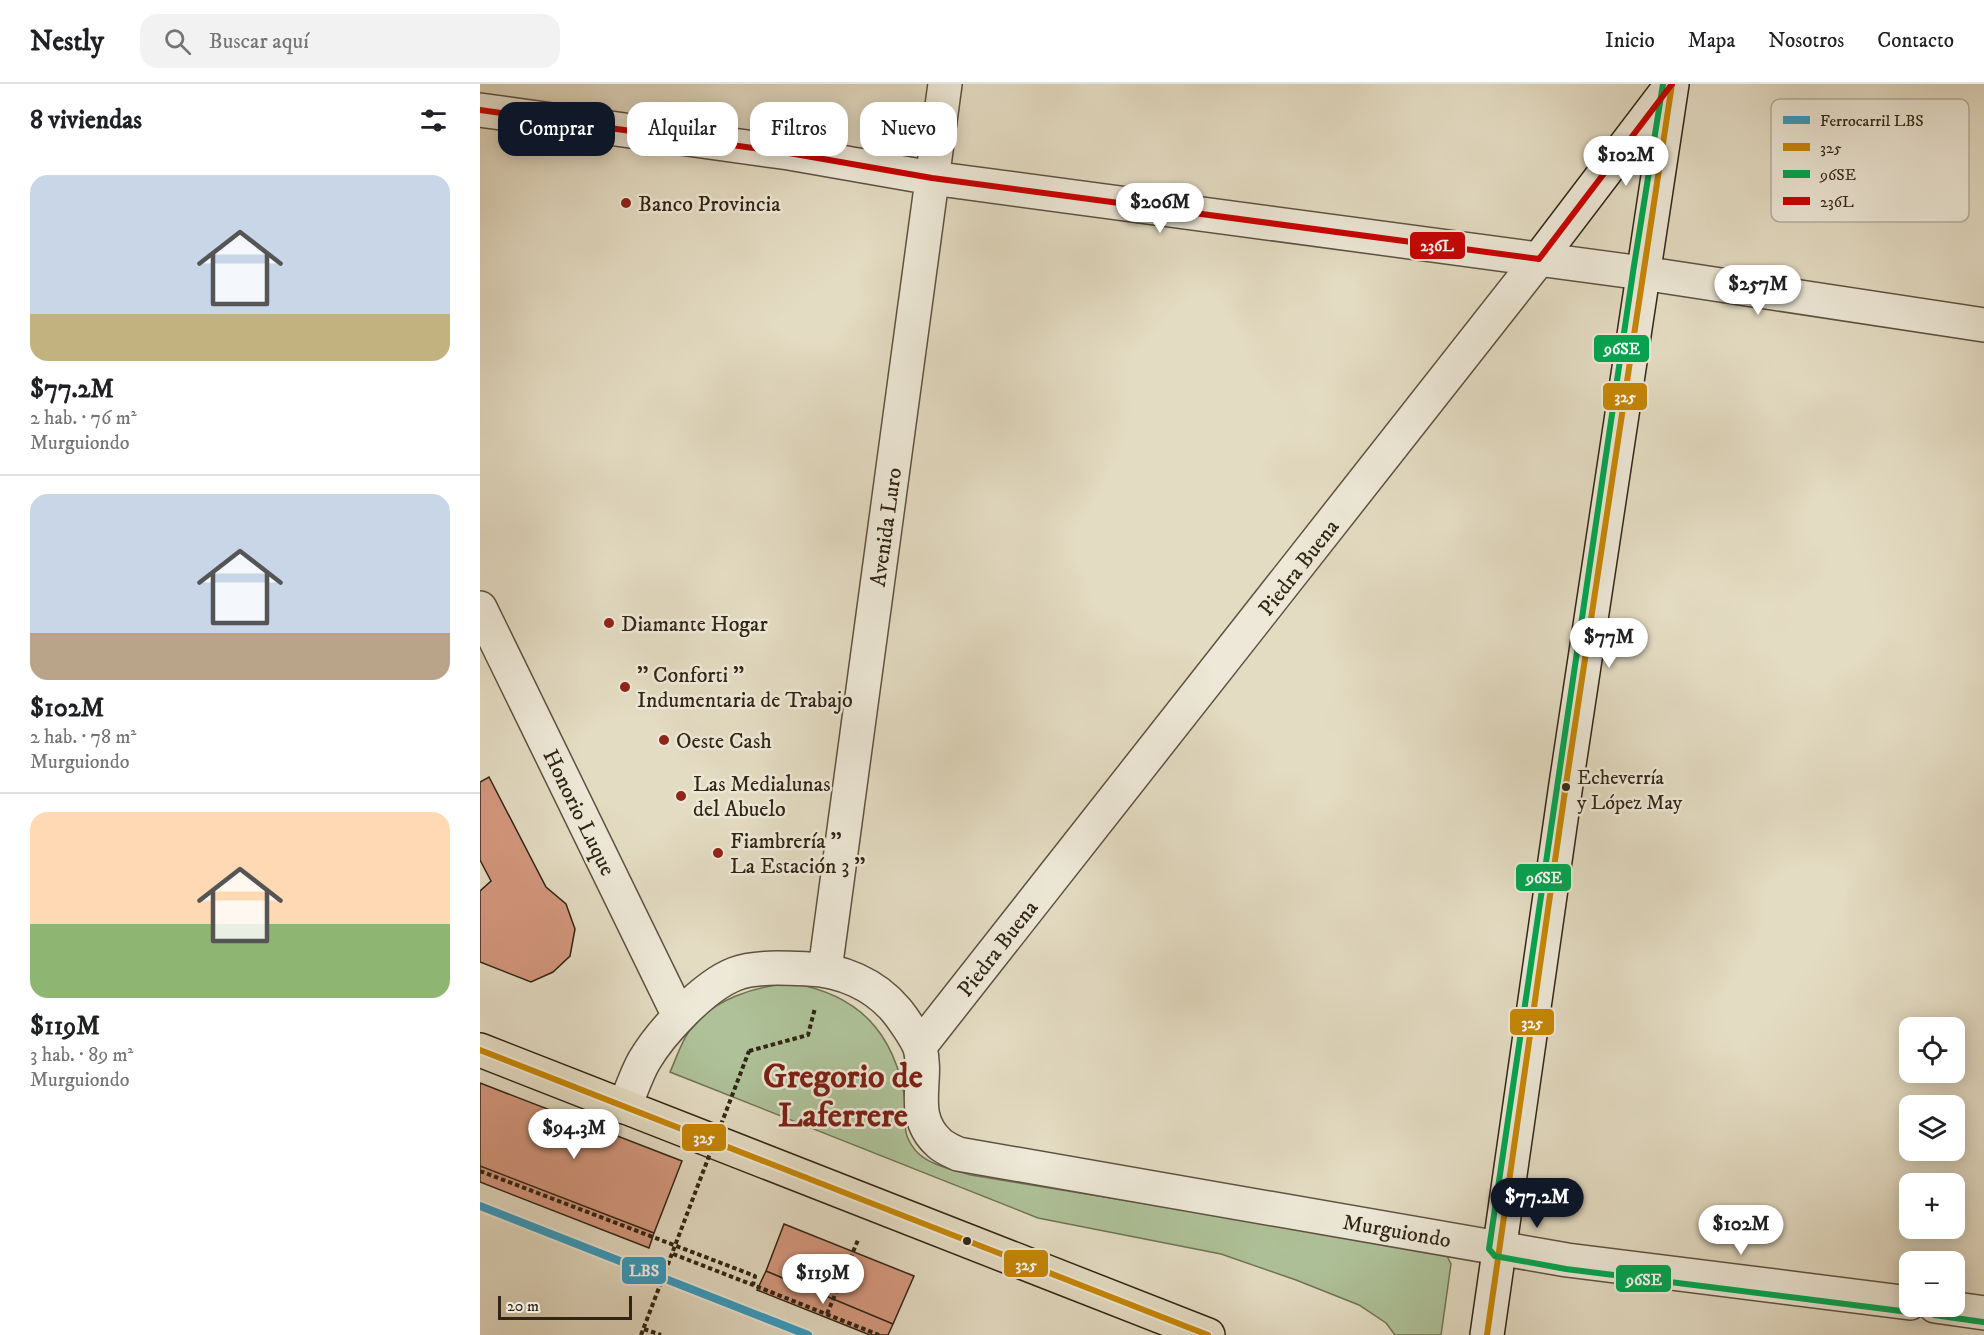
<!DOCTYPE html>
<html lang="es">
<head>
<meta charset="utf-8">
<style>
  body { margin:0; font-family:"IM FELL DW Pica",serif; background:#f2f2f2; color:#202124; height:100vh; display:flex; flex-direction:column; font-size:22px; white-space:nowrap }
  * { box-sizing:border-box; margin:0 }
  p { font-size:20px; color:#757577 }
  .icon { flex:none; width:33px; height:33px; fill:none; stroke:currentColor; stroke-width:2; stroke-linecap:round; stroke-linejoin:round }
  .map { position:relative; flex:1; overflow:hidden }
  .side { display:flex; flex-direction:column; background:#fff; width:480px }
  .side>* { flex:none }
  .top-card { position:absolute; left:18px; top:18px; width:570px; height:54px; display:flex; gap:12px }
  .fabs { position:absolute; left:1419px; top:933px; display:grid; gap:12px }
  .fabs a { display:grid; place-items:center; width:66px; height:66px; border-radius:12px; background:#fff; box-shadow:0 3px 15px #0003; font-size:30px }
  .scale { position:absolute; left:18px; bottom:15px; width:134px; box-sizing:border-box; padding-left:6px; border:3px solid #312515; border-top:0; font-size:16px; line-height:21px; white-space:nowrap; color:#312515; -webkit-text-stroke:4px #ede8d7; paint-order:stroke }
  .price { position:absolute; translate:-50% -51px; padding:0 14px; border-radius:21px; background:#fff; color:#222; font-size:20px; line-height:39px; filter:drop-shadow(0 2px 3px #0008) }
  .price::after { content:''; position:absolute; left:50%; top:36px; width:18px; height:14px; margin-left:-9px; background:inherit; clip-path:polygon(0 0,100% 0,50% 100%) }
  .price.selected { background:#111827; color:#fff }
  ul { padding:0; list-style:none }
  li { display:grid; align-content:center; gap:12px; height:318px; padding:0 30px }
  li+li { border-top:2px solid #e0e0e0 }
  li span { display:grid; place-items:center; height:186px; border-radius:18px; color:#555 }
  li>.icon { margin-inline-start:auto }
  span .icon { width:108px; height:108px; fill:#fffc; stroke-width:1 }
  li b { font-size:26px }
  h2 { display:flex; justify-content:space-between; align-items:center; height:72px; padding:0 30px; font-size:26px }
  .pill { padding:0 21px; border-radius:18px; background:#fff; box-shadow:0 3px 15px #0003; font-size:21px; line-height:54px }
  .pill.selected { background:#111827; color:#fff }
  header { display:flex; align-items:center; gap:36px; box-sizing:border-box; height:84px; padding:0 30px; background:#fff; border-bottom:2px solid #e0e0e0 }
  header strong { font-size:28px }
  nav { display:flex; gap:33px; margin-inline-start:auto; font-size:21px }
  .search { width:420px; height:54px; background:#f2f2f2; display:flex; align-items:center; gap:15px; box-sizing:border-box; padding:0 21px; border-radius:18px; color:#757577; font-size:22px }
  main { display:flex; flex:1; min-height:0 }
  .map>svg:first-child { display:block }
  .green { fill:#aec198; stroke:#707356; stroke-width:1.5 }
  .building { fill:#d4987e; stroke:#312515; stroke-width:1.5 }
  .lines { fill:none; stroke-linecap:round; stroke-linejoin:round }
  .street-casing { stroke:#5e5240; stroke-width:36 }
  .secondary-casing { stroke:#312515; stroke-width:36 }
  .primary-casing { stroke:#312515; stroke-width:36 }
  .path { stroke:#312515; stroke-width:4; stroke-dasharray:4.5 3; stroke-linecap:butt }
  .street { stroke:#ede8d7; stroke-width:33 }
  .secondary { stroke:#ede8d7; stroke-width:33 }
  .primary { stroke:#e3dbc2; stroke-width:33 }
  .path-bridge { stroke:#312515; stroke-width:4; stroke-dasharray:4.5 3; stroke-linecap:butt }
  .bus-1-casing { stroke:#ede8d7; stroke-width:10 }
  .bus-2-casing { stroke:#ede8d7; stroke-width:10 }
  .bus-3-casing { stroke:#ede8d7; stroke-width:10 }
  .bus-1 { stroke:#c68605; stroke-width:6 }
  .bus-2 { stroke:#00a651; stroke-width:6 }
  .bus-3 { stroke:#c70201; stroke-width:6 }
  .rail-1-casing { stroke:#ede8d7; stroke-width:12 }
  .rail-1 { stroke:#369dc2; stroke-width:8 }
  .poi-dot { fill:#8f2418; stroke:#ede8d7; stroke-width:2 }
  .bus-dot { fill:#312515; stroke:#ede8d7; stroke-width:2 }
  .labels { text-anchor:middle; stroke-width:5; stroke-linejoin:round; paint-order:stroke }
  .bus-label { font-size:20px; fill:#312515; stroke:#ede8d7; text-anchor:start }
  .poi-label { font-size:22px; fill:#312515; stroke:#ede8d7; text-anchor:start }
  .street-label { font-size:22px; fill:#312515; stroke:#ede8d7 }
  .town-label { font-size:34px; font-weight:bold; fill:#7a1f14; stroke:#ede8d7 }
  .key { fill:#ede8d7; stroke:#b5ae9d; stroke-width:1.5 }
  .key-label { font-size:16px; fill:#312515 }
  .line-badge { stroke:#ede8d7; stroke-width:2 }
  .badge-label { font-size:16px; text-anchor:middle; font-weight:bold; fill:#fff }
</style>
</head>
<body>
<header>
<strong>Nestly</strong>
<div class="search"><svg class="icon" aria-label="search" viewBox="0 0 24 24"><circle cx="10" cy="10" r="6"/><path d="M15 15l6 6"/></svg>Buscar aquí</div>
<nav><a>Inicio</a><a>Mapa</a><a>Nosotros</a><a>Contacto</a></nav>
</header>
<main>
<section class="side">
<h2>8 viviendas<svg class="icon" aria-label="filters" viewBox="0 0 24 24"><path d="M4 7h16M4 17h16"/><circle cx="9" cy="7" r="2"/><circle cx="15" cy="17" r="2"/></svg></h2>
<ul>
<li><span style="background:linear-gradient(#c9d6e8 75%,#c2b280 0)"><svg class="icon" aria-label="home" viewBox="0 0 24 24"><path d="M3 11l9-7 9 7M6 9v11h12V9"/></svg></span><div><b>$77.2M</b><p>2 hab. · 76 m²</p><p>Murguiondo</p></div></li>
<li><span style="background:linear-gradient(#c9d6e8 75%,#b9a48a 0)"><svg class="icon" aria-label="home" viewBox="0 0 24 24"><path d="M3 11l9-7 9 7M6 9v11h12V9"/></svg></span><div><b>$102M</b><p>2 hab. · 78 m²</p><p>Murguiondo</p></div></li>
<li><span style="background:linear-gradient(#ffd9b3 60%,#8fb573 0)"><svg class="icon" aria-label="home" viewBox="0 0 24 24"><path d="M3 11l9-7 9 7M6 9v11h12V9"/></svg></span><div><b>$119M</b><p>3 hab. · 89 m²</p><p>Murguiondo</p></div></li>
</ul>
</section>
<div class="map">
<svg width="1504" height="1251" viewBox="0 0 1504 1251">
  <rect width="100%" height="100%" fill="#e3dbc2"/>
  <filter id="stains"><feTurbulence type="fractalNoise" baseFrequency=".00333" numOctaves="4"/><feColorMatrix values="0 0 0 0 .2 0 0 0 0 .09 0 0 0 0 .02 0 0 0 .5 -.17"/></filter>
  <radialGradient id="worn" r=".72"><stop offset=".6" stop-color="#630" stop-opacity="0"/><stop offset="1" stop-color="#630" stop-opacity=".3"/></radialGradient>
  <path class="green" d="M312,899C379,911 414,948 425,1015C428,1039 419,1046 436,1067C448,1081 474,1086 491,1091L959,1168L967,1172L971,1180L961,1251H915L906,1239L879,1221L816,1196L741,1170L558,1134L190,988C196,975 201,958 210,946C232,915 276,902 312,899Z"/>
  <path class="building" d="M9,693L66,803L86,820L95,845L90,872L73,888L51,898L0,878V807L11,797L0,776V698Z
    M0,999L202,1077L174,1149L0,1082Z
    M0,1082L174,1149L169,1164L0,1098Z
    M304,1140L434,1192L413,1240L286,1187Z
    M286,1187L413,1240L408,1251H390L277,1206Z"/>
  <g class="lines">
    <g class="street-casing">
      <path id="street" d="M0,26L309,69L452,94L1162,189L1504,241
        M0,524L199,932
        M345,886L465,0
        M440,962L1059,175
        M144,1023C151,1008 156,991 164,977C181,948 224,902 255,890C275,882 307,884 328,885C361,886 394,900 416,926C422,933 437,955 440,964C449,997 428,1031 459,1059C464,1064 472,1067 478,1070L1087,1176L1430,1219
        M1455,1222L1504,1229"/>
    </g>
    <g class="secondary-casing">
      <path id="secondary" d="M1059,175L1189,4
        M1007,1251L1085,707L1192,0"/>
    </g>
    <g class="primary-casing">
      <path id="primary" d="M0,966L728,1251"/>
    </g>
    <path class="path" d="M269,967L328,951L335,924
      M0,1087L275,1192L273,1201L399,1251
      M193,1170L273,1201
      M347,1230L378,1156
      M164,1245L181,1251"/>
    <use href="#street" class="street"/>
    <use href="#secondary" class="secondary"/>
    <use href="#primary" class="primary"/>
    <path class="path-bridge" d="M161,1251L269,967"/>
    <g class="bus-1-casing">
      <path id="bus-1" d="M0,966L728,1251
        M1007,1251L1085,707L1192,0"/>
    </g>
    <g class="bus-2-casing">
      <path id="bus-2" d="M1183,0L1153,188L1009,1165L1015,1172L1086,1185L1429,1228
        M1454,1231L1503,1238"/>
    </g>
    <g class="bus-3-casing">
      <path id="bus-3" d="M0,26L309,69L452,94L1059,175L1192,0"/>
    </g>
    <use href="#bus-1" class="bus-1"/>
    <use href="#bus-2" class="bus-2"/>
    <use href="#bus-3" class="bus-3"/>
    <g class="rail-1-casing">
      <path id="rail-1" d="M0,1122L328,1251"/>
    </g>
    <use href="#rail-1" class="rail-1"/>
  </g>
  <g class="poi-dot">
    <circle cx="146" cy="119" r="6"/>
    <circle cx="129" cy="539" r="6"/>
    <circle cx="145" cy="603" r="6"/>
    <circle cx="184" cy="656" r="6"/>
    <circle cx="201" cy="712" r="6"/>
    <circle cx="238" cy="769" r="6"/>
  </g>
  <g class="bus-dot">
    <circle cx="1086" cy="703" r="5"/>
    <circle cx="487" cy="1157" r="5"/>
  </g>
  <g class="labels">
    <g class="bus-label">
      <text x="1097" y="700">Echeverría<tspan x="1097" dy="25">y López May</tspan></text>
    </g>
    <g class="poi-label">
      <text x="158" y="127">Banco Provincia</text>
      <text x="141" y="547">Diamante Hogar</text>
      <text x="157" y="598">'' Conforti ''<tspan x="157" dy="25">Indumentaria de Trabajo</tspan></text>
      <text x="196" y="664">Oeste Cash</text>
      <text x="213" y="707">Las Medialunas<tspan x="213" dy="25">del Abuelo</tspan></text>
      <text x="250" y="764">Fiambrería ''<tspan x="250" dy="25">La Estación 3 ''</tspan></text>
    </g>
    <g class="street-label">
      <text transform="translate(405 443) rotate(-82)" y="8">Avenida Luro</text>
      <text transform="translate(818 483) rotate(-52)" y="8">Piedra Buena</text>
      <text transform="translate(100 728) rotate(64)" y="8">Honorio Luque</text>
      <text transform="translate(517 864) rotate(-52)" y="8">Piedra Buena</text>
      <text transform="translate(917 1146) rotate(10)" y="8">Murguiondo</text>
    </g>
    <g class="town-label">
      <text x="363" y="1003">Gregorio de<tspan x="363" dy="39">Laferrere</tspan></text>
    </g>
  </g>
  <rect x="1291" y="15" width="198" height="123" rx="9" class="key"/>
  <rect x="1303" y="32" width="27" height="8" fill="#369dc2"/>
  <rect x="1303" y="59" width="27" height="8" fill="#c68605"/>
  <rect x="1303" y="86" width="27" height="8" fill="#00a651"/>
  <rect x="1303" y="113" width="27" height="8" fill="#c70201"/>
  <g class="key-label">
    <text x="1340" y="42">Ferrocarril LBS</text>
    <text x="1340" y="69">325</text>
    <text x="1340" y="96">96SE</text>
    <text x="1340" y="123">236L</text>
  </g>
  <g class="line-badge">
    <rect x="929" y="147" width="57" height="29" rx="6" fill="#c70201"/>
    <rect x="1113" y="250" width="57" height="29" rx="6" fill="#00a651"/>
    <rect x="1122" y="298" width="46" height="29" rx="6" fill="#c68605"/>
    <rect x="1035" y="779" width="57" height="29" rx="6" fill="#00a651"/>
    <rect x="1029" y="924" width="46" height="28" rx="6" fill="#c68605"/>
    <rect x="201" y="1039" width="46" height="29" rx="6" fill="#c68605"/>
    <rect x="523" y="1165" width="46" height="29" rx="6" fill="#c68605"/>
    <rect x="141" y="1172" width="46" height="29" rx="6" fill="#369dc2"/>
    <rect x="1135" y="1180" width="57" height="29" rx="6" fill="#00a651"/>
  </g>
  <g class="badge-label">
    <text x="957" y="167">236L</text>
    <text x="1142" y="270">96SE</text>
    <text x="1145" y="318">325</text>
    <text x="1064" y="799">96SE</text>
    <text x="1052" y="944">325</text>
    <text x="224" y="1059">325</text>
    <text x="546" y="1186">325</text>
    <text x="164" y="1192">LBS</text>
    <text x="1164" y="1201">96SE</text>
  </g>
  <rect width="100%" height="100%" filter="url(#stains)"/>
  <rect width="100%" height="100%" fill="url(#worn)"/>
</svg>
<div class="fabs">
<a><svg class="icon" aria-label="locate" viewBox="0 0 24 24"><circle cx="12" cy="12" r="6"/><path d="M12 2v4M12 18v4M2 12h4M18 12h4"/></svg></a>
<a><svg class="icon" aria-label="layers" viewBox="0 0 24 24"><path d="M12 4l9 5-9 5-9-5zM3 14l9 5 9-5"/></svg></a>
<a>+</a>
<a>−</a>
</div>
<div class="scale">20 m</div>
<b class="price" style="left:1146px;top:103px">$102M</b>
<b class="price" style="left:680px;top:150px">$206M</b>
<b class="price" style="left:1278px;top:232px">$257M</b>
<b class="price" style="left:1129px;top:585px">$77M</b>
<b class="price" style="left:94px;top:1076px">$94.3M</b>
<b class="price selected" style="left:1057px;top:1145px">$77.2M</b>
<b class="price" style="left:1261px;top:1172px">$102M</b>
<b class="price" style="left:343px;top:1221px">$119M</b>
<div class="top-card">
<a class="pill selected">Comprar</a>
<a class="pill">Alquilar</a>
<a class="pill">Filtros</a>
<a class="pill">Nuevo</a>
</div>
</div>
</main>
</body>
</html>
